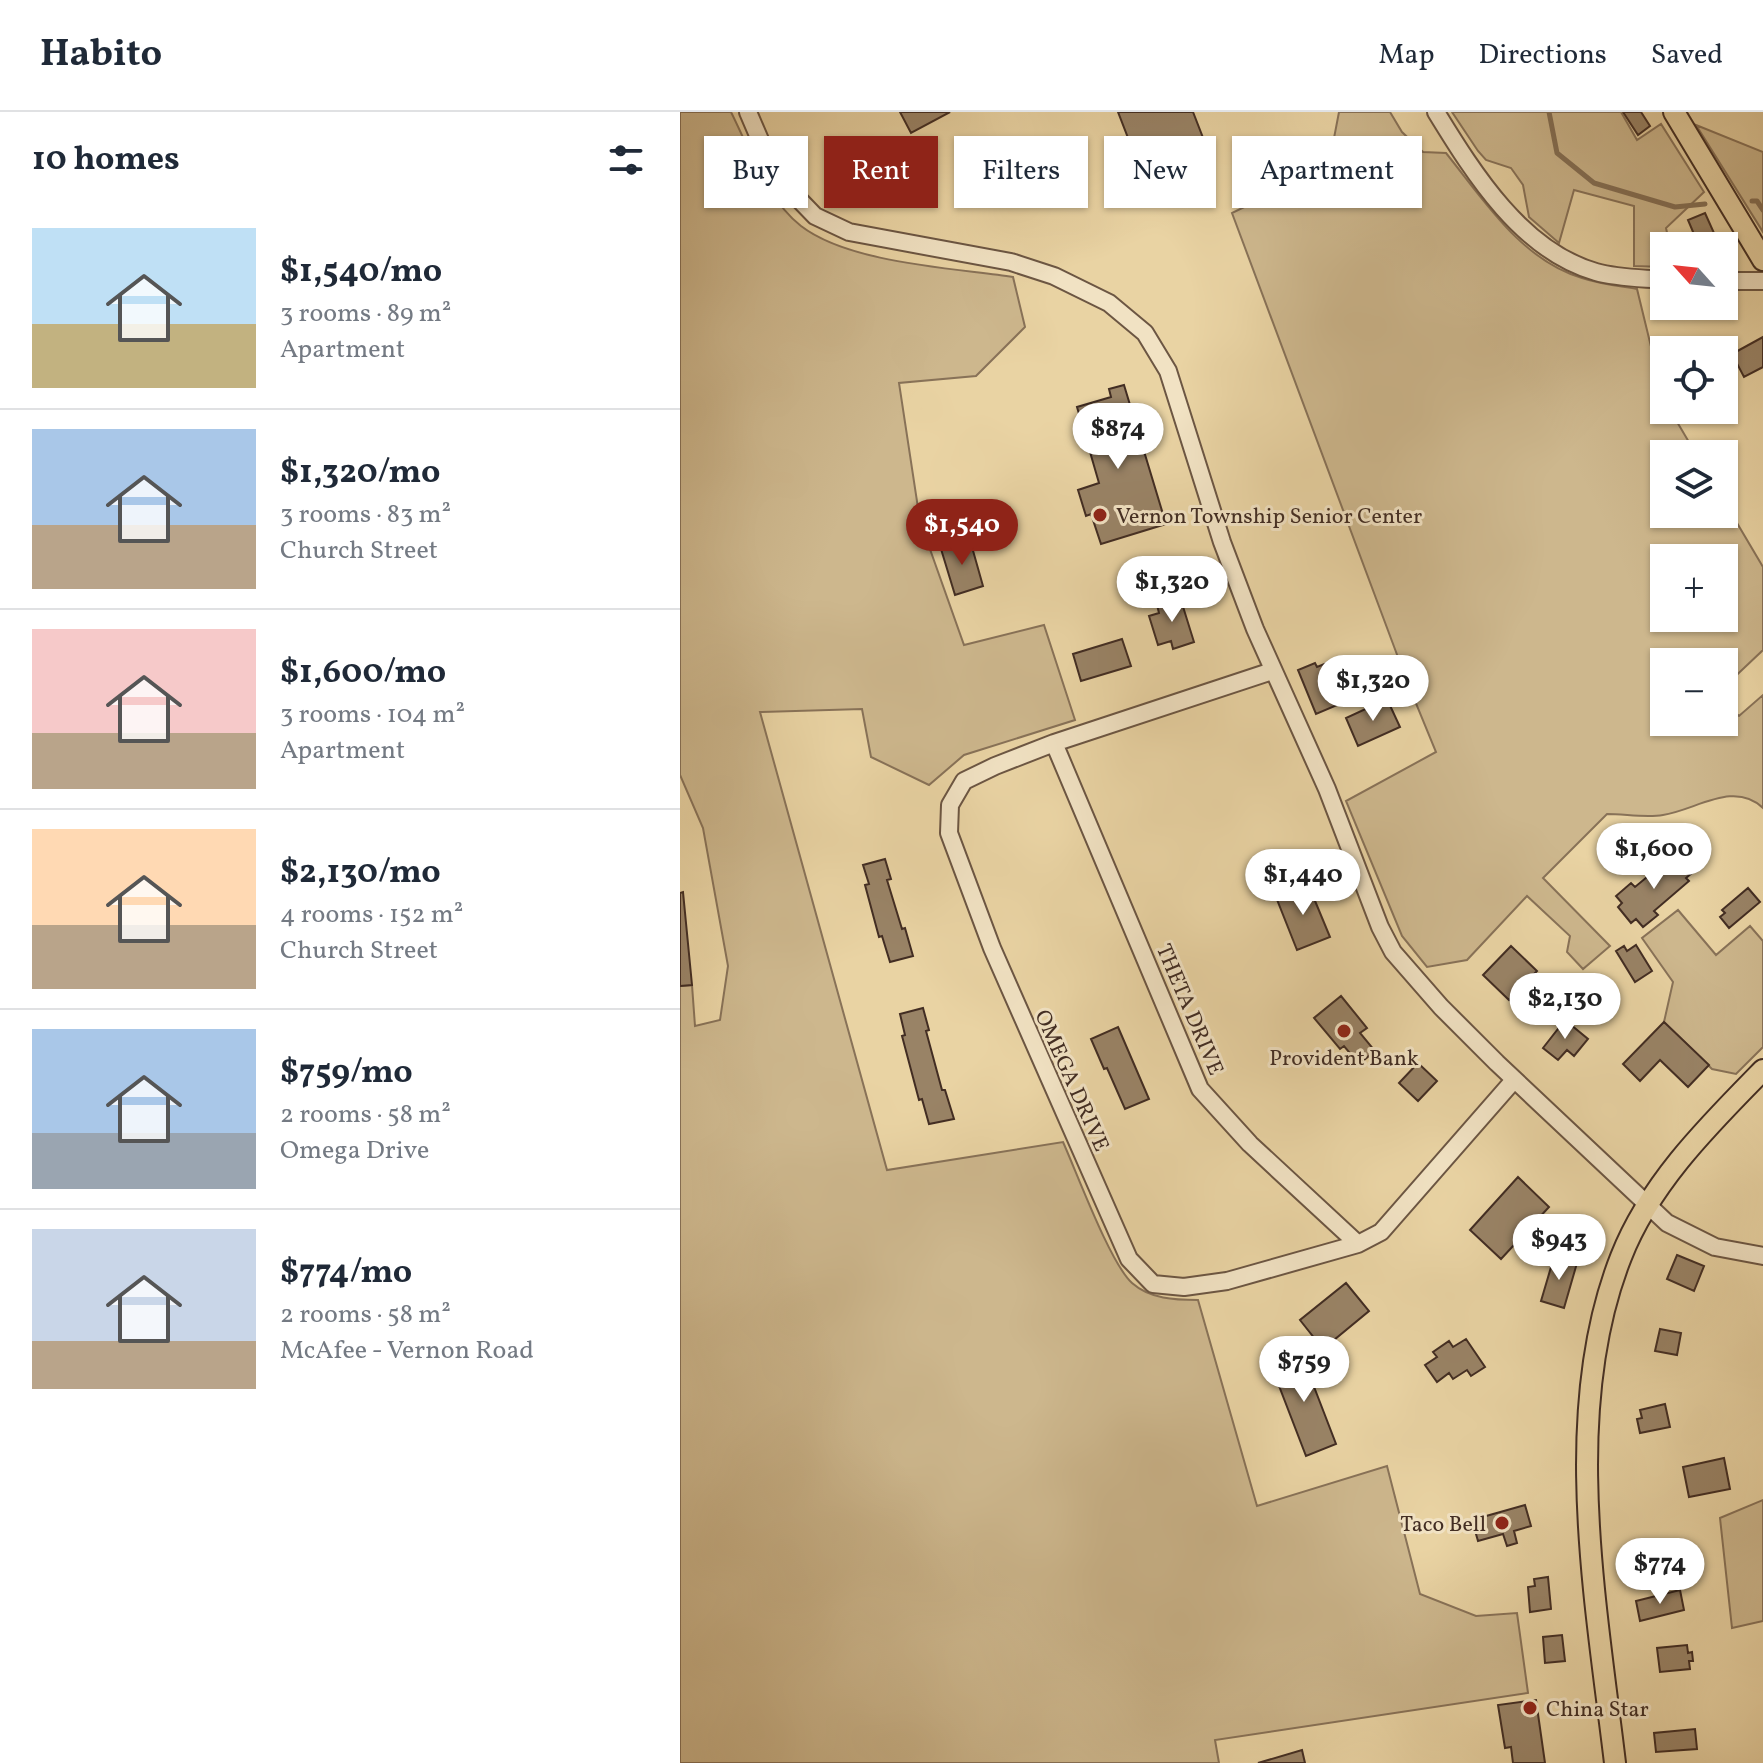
<!DOCTYPE html>
<html lang="en">
<head>
<meta charset="utf-8">
<style>
  body { margin:0; font-family:Vollkorn,serif; background:#f6f6f7; color:#1f2937; height:100vh; display:flex; flex-direction:column; font-size:30px; white-space:nowrap }
  * { box-sizing:border-box; margin:0 }
  p { font-size:26px; color:#747a83 }
  .icon { flex:none; width:44px; height:44px; fill:none; stroke:currentColor; stroke-width:2; stroke-linecap:round; stroke-linejoin:round }
  .map { position:relative; flex:1; overflow:hidden }
  .side { display:flex; flex-direction:column; background:#fff; width:680px }
  .side>* { flex:none }
  .banner { position:absolute; left:24px; top:24px; width:760px; height:72px; display:flex; gap:16px }
  .needle { width:52px; rotate:297deg }
  .buttons { position:absolute; left:970px; top:120px; display:grid; gap:16px }
  .buttons a { display:grid; place-items:center; width:88px; height:88px; border-radius:0px; background:#fff; box-shadow:0 2px 6px #0004; font-size:40px }
  .price { position:absolute; translate:-50% -68px; padding:0 18px; border-radius:28px; background:#fff; color:#222; font-size:26px; line-height:52px; filter:drop-shadow(0 2px 4px #0008) }
  .price::after { content:''; position:absolute; left:50%; top:48px; width:24px; height:18px; margin-left:-12px; background:inherit; clip-path:polygon(0 0,100% 0,50% 100%) }
  .price.current { background:#8f2418; color:#fff }
  ul { padding:0; list-style:none }
  li { display:flex; align-items:center; gap:24px; height:200px; padding:0 32px }
  li+li { border-top:2px solid #e0e1e3 }
  li span { display:grid; place-items:center; flex:none; width:224px; height:160px; border-radius:0px; color:#555 }
  li>.icon { margin-inline-start:auto }
  span .icon { width:96px; height:96px; fill:#fffc; stroke-width:1 }
  li b { font-size:34px }
  h2 { display:flex; justify-content:space-between; align-items:center; height:96px; padding:0 32px; font-size:34px }
  .tag { padding:0 28px; border-radius:0px; background:#fff; box-shadow:0 2px 6px #0004; font-size:28px; line-height:72px }
  .tag.current { background:#8f2418; color:#fff }
  header { display:flex; align-items:center; gap:48px; box-sizing:border-box; height:112px; padding:0 40px; background:#fff; border-bottom:2px solid #e0e1e3 }
  header strong { font-size:38px }
  nav { display:flex; gap:44px; margin-inline-start:auto; font-size:28px }
  main { display:flex; flex:1; min-height:0 }
  .map>svg:first-child { display:block }
  .green { fill:#cdb78d; stroke:#887258; stroke-width:2; fill-rule:evenodd }
  .lines { fill:none; stroke-linecap:round; stroke-linejoin:round }
  .stream { stroke:#846f55; stroke-width:5 }
  .building { fill:#998366; stroke:#422d23; stroke-width:2 }
  .minor-casing { stroke:#6c5643; stroke-width:20 }
  .major-casing { stroke:#422d23; stroke-width:24 }
  .minor { stroke:#f1e2c3; stroke-width:16 }
  .major { stroke:#e9d3a3; stroke-width:20 }
  .poi-dot { fill:#8f2418; stroke:#f1e2c3; stroke-width:3 }
  .labels { text-anchor:middle; stroke-width:6; stroke-linejoin:round; paint-order:stroke }
  .poi-label { font-size:22px; fill:#422d23; stroke:#f1e2c3; text-anchor:start }
  .street-label { font-size:22px; fill:#422d23; stroke:#f1e2c3 }
</style>
</head>
<body>
<header>
<strong>Habito</strong>
<nav><a>Map</a><a>Directions</a><a>Saved</a></nav>
</header>
<main>
<section class="side">
<h2>10 homes<svg class="icon" aria-label="filters" viewBox="0 0 24 24"><path d="M4 7h16M4 17h16"/><circle cx="9" cy="7" r="2"/><circle cx="15" cy="17" r="2"/></svg></h2>
<ul>
<li><span style="background:linear-gradient(#bfe0f5 60%,#c2b280 0)"><svg class="icon" aria-label="home" viewBox="0 0 24 24"><path d="M3 11l9-7 9 7M6 9v11h12V9"/></svg></span><div><b>$1,540/mo</b><p>3 rooms · 89 m²</p><p>Apartment</p></div></li>
<li><span style="background:linear-gradient(#a9c7e8 60%,#b9a48a 0)"><svg class="icon" aria-label="home" viewBox="0 0 24 24"><path d="M3 11l9-7 9 7M6 9v11h12V9"/></svg></span><div><b>$1,320/mo</b><p>3 rooms · 83 m²</p><p>Church Street</p></div></li>
<li><span style="background:linear-gradient(#f6c9c9 65%,#b9a48a 0)"><svg class="icon" aria-label="home" viewBox="0 0 24 24"><path d="M3 11l9-7 9 7M6 9v11h12V9"/></svg></span><div><b>$1,600/mo</b><p>3 rooms · 104 m²</p><p>Apartment</p></div></li>
<li><span style="background:linear-gradient(#ffd9b3 60%,#b9a48a 0)"><svg class="icon" aria-label="home" viewBox="0 0 24 24"><path d="M3 11l9-7 9 7M6 9v11h12V9"/></svg></span><div><b>$2,130/mo</b><p>4 rooms · 152 m²</p><p>Church Street</p></div></li>
<li><span style="background:linear-gradient(#a9c7e8 65%,#9aa5b1 0)"><svg class="icon" aria-label="home" viewBox="0 0 24 24"><path d="M3 11l9-7 9 7M6 9v11h12V9"/></svg></span><div><b>$759/mo</b><p>2 rooms · 58 m²</p><p>Omega Drive</p></div></li>
<li><span style="background:linear-gradient(#c9d6e8 70%,#b9a48a 0)"><svg class="icon" aria-label="home" viewBox="0 0 24 24"><path d="M3 11l9-7 9 7M6 9v11h12V9"/></svg></span><div><b>$774/mo</b><p>2 rooms · 58 m²</p><p>McAfee - Vernon Road</p></div></li>
</ul>
</section>
<div class="map">
<svg width="1083" height="1651" viewBox="0 0 1083 1651">
  <rect width="100%" height="100%" fill="#e9d3a3"/>
  <filter id="stains"><feTurbulence type="fractalNoise" baseFrequency=".0025" numOctaves="4"/><feColorMatrix values="0 0 0 0 .2 0 0 0 0 .09 0 0 0 0 .02 0 0 0 .5 -.17"/></filter>
  <radialGradient id="worn" r=".72"><stop offset=".6" stop-color="#630" stop-opacity="0"/><stop offset="1" stop-color="#630" stop-opacity=".3"/></radialGradient>
  <path class="green" d="M0,0H51C69,36 88,89 121,114C169,151 272,156 333,165L345,215L296,264L219,271L240,409L284,533L364,513L395,608L284,643L249,673L191,645L182,597L80,600L207,1058L383,1030C397,1061 430,1151 452,1171C470,1187 495,1188 518,1188L577,1394L707,1354L740,1482L796,1504L837,1501L848,1581L535,1628L539,1651H0V874L12,873L15,914L40,908L48,854L23,716L0,663Z
    M659,0H710L722,20L743,40L766,41C804,88 841,148 902,166C920,172 939,174 957,177L984,288V298H990L1016,342H984V402H1044V389L1083,455V538L1044,575V550H984V610H1044V590L1059,604L1083,583V696C1054,668 1016,698 983,703C966,706 945,702 927,702L863,766L930,834L903,857L887,840L890,824L847,784L787,848L747,855L722,824L666,689L756,640L728,572L552,101L664,46L654,26ZM984,446H1044V506H984Z
    M772,0H941L957,28L981,12L1024,80L986,116L990,134H984V155L954,154V94L894,78L879,131L849,105L843,73L831,56L806,48L798,39Z
    M1016,13L1083,40V120Z
    M998,798L1036,843L1070,814L1083,829V935L1056,962L1032,957L984,910L993,870L962,826Z
    M1083,1388V1509L1052,1516L1040,1406Z"/>
  <g class="lines">
    <path class="stream" d="M869,0L877,41L914,71L995,95L1025,92
      M1072,89H1077L1083,98"/>
  </g>
  <path class="building" d="M220,0H270L231,21Z
    M438,0H513L532,49L467,75Z
    M943,0H961L970,14L958,23Z
    M374,45L388,72L365,84L351,57Z
    M1025,101L1038,130L1019,134L1008,108Z
    M1083,225V255L1064,265L1052,242Z
    M444,273L486,412L421,432L411,402L406,404L398,378L419,371L397,295L431,285L429,277Z
    M290,428L303,474L275,483L261,437Z
    M500,485L514,530L493,537L491,529L478,533L469,504L479,501L477,493Z
    M442,527L451,554L401,569L393,542Z
    M652,549L669,588L636,602L618,558L635,551L637,555Z
    M707,587L720,615L678,634L666,606Z
    M1000,744L1013,760L1006,766L1009,769L974,799L978,803L963,815L956,807L951,811L938,795L942,791L936,784L951,771L955,775L990,746L993,750Z
    M205,747L211,767L207,768L222,817L225,816L233,844L210,850L202,824L199,825L185,773L189,772L183,753Z
    M628,772L650,825L617,838L596,785Z
    M1068,776L1080,790L1049,816L1040,805L1045,801L1042,798Z
    M3,780L12,873L0,874V781Z
    M956,833L972,859L955,870L936,839L944,834L947,839Z
    M831,834L857,859L829,888L803,863Z
    M661,884L687,916L680,921L695,939L679,952L664,934L660,937L634,906Z
    M243,896L249,918L246,919L262,978H265L274,1007L249,1012L242,987L239,988L222,924L225,923L220,902Z
    M885,908L908,927L894,944L887,938L878,948L863,936Z
    M984,910L1029,953L1008,975L980,948L960,969L943,952Z
    M438,915L469,987L445,997L427,956L424,957L411,927Z
    M738,951L757,969L738,989L719,971Z
    M838,1065L869,1095L821,1147L790,1118Z
    M997,1143L1024,1154L1014,1179L987,1167Z
    M874,1145L897,1151L884,1196L861,1189Z
    M666,1171L689,1199L643,1237L620,1208Z
    M980,1217L1001,1221L997,1243L975,1239Z
    M786,1227L805,1255L791,1264L787,1258L773,1267L769,1261L757,1270L745,1253L757,1245L753,1240L769,1229L773,1235Z
    M621,1241L656,1332L626,1344L591,1253Z
    M985,1292L990,1315L960,1321L957,1307L962,1306L960,1298Z
    M1044,1346L1050,1377L1009,1385L1003,1355Z
    M845,1393L851,1414L834,1419L837,1431L827,1434L823,1422L798,1429L792,1408Z
    M868,1465L871,1497L850,1500L848,1475L855,1474L854,1467Z
    M1000,1478L1004,1498L960,1509L956,1489Z
    M882,1523L885,1549L865,1551L863,1525Z
    M1007,1533L1008,1541L1012,1540L1013,1549H1009L1010,1557L980,1560L977,1536Z
    M856,1588L865,1651H833L831,1635L825,1636L818,1593Z
    M1015,1617L1017,1637L976,1640L974,1621Z
    M622,1638L625,1651H578Z"/>
  <g class="lines">
    <g class="minor-casing">
      <path id="minor" d="M68,0L83,35L107,75L135,104L169,120L331,150L374,164L429,191L465,221L488,259L542,430L575,517L647,677L700,815L713,840L761,895L817,951L987,1111L1035,1135L1083,1144
        M756,0C794,62 842,139 916,160C937,166 962,166 984,168
        M1044,169H1083
        M592,559L374,631L315,654L284,669L270,693L269,721L312,836L449,1147L473,1172L504,1175L547,1169L678,1132L701,1120L834,968
        M374,631L520,977L570,1032L678,1132"/>
    </g>
    <g class="major-casing">
      <path id="major" d="M994,0L1083,148
        M935,1651C916,1491 880,1299 941,1145C970,1071 1029,1013 1083,958"/>
    </g>
    <use href="#minor" class="minor"/>
    <use href="#major" class="major"/>
  </g>
  <g class="poi-dot">
    <circle cx="420" cy="403" r="8"/>
    <circle cx="664" cy="919" r="8"/>
    <circle cx="822" cy="1411" r="8"/>
    <circle cx="850" cy="1596" r="8"/>
  </g>
  <g class="labels">
    <g class="poi-label">
      <text x="436" y="411">Vernon Township Senior Center</text>
      <text x="664" y="953" text-anchor="middle">Provident Bank</text>
      <text x="806" y="1419" text-anchor="end">Taco Bell</text>
      <text x="866" y="1604">China Star</text>
    </g>
    <g class="street-label">
      <text transform="translate(511 897) rotate(67)" y="8">THETA DRIVE</text>
      <text transform="translate(393 968) rotate(66)" y="8">OMEGA DRIVE</text>
    </g>
  </g>
  <rect width="100%" height="100%" filter="url(#stains)"/>
  <rect width="100%" height="100%" fill="url(#worn)"/>
</svg>
<div class="buttons">
<a><svg class="needle" viewBox="-14 -14 28 28"><path d="M0-13l5 13h-10z" fill="#e53935"/><path d="M0 13l5-13h-10z" fill="#747a83"/></svg></a>
<a><svg class="icon" aria-label="locate" viewBox="0 0 24 24"><circle cx="12" cy="12" r="6"/><path d="M12 2v4M12 18v4M2 12h4M18 12h4"/></svg></a>
<a><svg class="icon" aria-label="layers" viewBox="0 0 24 24"><path d="M12 4l9 5-9 5-9-5zM3 14l9 5 9-5"/></svg></a>
<a>+</a>
<a>−</a>
</div>
<b class="price" style="left:438px;top:359px">$874</b>
<b class="price current" style="left:282px;top:455px">$1,540</b>
<b class="price" style="left:492px;top:512px">$1,320</b>
<b class="price" style="left:693px;top:611px">$1,320</b>
<b class="price" style="left:974px;top:779px">$1,600</b>
<b class="price" style="left:623px;top:805px">$1,440</b>
<b class="price" style="left:885px;top:929px">$2,130</b>
<b class="price" style="left:879px;top:1170px">$943</b>
<b class="price" style="left:624px;top:1292px">$759</b>
<b class="price" style="left:980px;top:1494px">$774</b>
<div class="banner">
<a class="tag">Buy</a>
<a class="tag current">Rent</a>
<a class="tag">Filters</a>
<a class="tag">New</a>
<a class="tag">Apartment</a>
</div>
</div>
</main>
</body>
</html>
